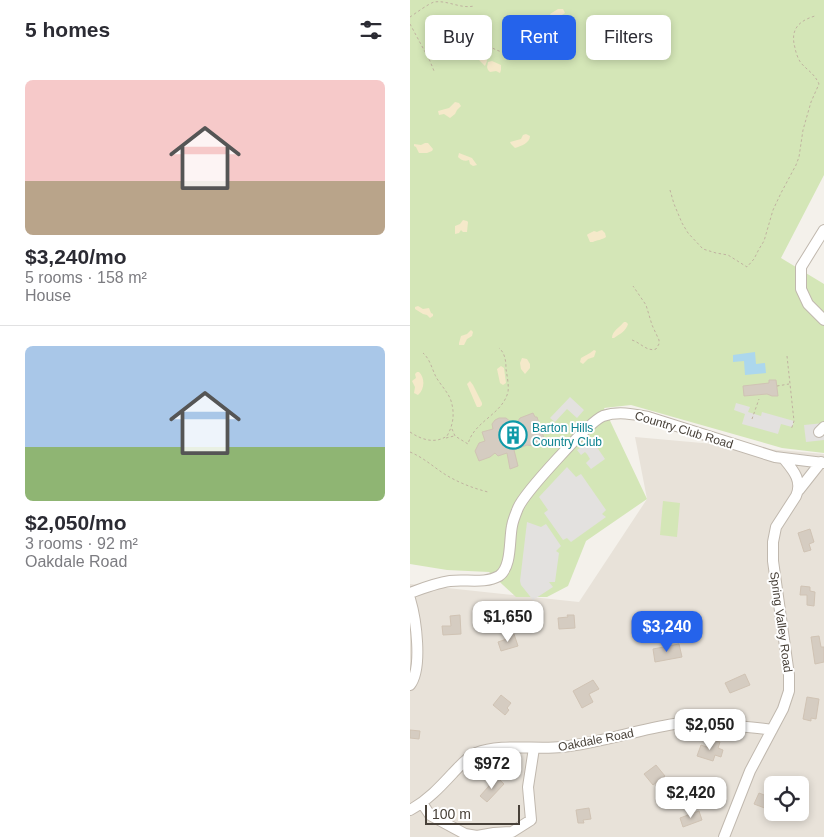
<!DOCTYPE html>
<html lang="en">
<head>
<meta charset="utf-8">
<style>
  body { margin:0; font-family:Arial,sans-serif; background:#f7f7f7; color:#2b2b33; height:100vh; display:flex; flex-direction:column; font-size:19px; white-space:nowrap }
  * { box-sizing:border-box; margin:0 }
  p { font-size:16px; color:#7c7c81 }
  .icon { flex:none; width:28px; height:28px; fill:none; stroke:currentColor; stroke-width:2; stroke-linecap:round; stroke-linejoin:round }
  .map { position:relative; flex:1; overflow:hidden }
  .sheet { display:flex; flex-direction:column; background:#fff; width:410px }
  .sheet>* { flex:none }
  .banner { position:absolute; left:15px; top:15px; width:324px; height:45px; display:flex; gap:10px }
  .controls { position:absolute; left:354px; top:776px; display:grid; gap:10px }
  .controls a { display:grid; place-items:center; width:45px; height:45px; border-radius:8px; background:#fff; box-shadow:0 2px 8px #0003; font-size:25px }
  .scale { position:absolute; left:15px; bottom:12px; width:95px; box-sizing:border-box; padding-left:5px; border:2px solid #484139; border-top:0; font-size:14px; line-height:18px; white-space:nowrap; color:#484139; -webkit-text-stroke:4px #fff; paint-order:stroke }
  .price { position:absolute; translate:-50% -42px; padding:0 11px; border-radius:10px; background:#fff; color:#222; font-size:16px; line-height:32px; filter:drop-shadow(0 1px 2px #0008) }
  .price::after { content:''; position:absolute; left:50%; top:30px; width:15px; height:11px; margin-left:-8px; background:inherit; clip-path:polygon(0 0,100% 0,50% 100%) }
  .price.active { background:#2563eb; color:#fff }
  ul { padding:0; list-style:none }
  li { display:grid; align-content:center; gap:10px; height:265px; padding:0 25px }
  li+li { border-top:1px solid #e1e1e2 }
  li span { display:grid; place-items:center; height:155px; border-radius:8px; color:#555 }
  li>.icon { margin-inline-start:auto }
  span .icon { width:90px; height:90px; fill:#fffc; stroke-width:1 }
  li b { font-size:21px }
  h2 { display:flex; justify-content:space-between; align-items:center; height:60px; padding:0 25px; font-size:21px }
  .tag { padding:0 18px; border-radius:8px; background:#fff; box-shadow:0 2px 8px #0003; font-size:18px; line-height:45px }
  .tag.active { background:#2563eb; color:#fff }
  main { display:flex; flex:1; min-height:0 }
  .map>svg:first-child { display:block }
  .residential { fill:#e8e2d9; fill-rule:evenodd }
  .green { fill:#d4e6b7 }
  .sand { fill:#f5e9ca }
  .parking { fill:#e3e1df }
  .water { fill:#acd7ed }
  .building { fill:#d5ccc1; stroke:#d0c3b4 }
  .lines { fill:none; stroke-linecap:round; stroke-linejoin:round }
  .minor-casing { stroke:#c0b8ae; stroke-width:12 }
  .path { stroke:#c0b2a0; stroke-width:1; stroke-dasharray:2.5 2.5; stroke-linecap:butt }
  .minor { stroke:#fff; stroke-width:10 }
  .labels { text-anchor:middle; stroke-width:4; stroke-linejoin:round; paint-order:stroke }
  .culture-label { font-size:12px; fill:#0d838f; stroke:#fff; text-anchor:start }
  .street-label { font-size:12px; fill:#484139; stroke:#fff }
</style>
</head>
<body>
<main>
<section class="sheet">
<h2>5 homes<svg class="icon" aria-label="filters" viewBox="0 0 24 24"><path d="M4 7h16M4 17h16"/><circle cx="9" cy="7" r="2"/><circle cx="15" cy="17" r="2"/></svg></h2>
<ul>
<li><span style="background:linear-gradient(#f6c9c9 65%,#b9a48a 0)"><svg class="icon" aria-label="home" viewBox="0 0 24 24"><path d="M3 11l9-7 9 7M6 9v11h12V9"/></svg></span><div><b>$3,240/mo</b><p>5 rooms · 158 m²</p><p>House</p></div></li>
<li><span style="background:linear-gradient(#a9c7e8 65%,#8fb573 0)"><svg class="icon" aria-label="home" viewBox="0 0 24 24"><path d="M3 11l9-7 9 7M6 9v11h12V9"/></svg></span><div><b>$2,050/mo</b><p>3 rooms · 92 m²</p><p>Oakdale Road</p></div></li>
</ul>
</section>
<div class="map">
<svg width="414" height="837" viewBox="0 0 414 837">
  <rect width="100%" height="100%" fill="#f4f1eb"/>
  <path class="residential" d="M225,437L414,454V837H0V584L169,602L237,499ZM362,785H390V812H362Z"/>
  <path class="green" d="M0,0H414V175L371,258L414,284V453L372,448L221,405L194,408L237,499L176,541L158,586L137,597H106L79,572L37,570L0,564Z
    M253,501L270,503L267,537L250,535Z"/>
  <path class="sand" d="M148,9H153L155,13L147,18L144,23H141L138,20L141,16L140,14Z
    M199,18L206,22L208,25L207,37L200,36L197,34L198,22Z
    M63,48H65L76,58L77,61L75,66L62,53V50Z
    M82,61L91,65V70L90,73L86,71L80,72L78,70L77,67L78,62Z
    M45,102L49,103L51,106L47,110L45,114L40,118L34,114L29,115L28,111L39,108Z
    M116,134L120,136C120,143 111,146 105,148L101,144L100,142L111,139L113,135Z
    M15,143H18L23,149L22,151L17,153H9L6,147L4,146V144L11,145Z
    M49,153L62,158L67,165L63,166L60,164L59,160C55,162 51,160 48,157Z
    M53,220L57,221L58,222L57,232H53L51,230L49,233L45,234V226L50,224Z
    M192,230L195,233L196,237C192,240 187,240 183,242H180L177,235L178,234L184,231L187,232L189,231Z
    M8,306L13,309L19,308L21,313L23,314V316L20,318L17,315L13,314L5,309V307Z
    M214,322H216L218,324C216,331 210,334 204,338H202C202,331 210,327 214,322Z
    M61,330L63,332L62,336L57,339L54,345H49V343L51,336L57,334Z
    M184,350L186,351L184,357L178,359L173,364L170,362L171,358L180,353Z
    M112,358L117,359L120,364V368L115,374L111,369L110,363Z
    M91,366L94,368L96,383L93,385L90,383L87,369Z
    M7,372H9C15,378 15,389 8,395L4,393L5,387L2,381L6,378L5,374Z
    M60,381L63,385L72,403V405L70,407H67L66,405L57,384Z"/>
  <path class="parking" d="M160,397L174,410L167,418L157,409L145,422L140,418Z
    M326,403L340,407L338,412L351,416L352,412L384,421L382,427L371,424L368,434L332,424L335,414L324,410Z
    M414,423V440L396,442L394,425Z
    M182,440L195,459L181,469L176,463L180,459L177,454L175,452L171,455L167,450Z
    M157,467L166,477L171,474L196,510L192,514L196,517L161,542L157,538L153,540L134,513L138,510L129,497Z
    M117,522L131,527L136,524L151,546L146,551L149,553L145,582H139L143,587L123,600L111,585L110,581Z"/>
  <path class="water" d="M345,352L346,364L355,363L356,373L335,375L334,361L323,362V355Z"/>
  <path class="building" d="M359,380H366L368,396H362L357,394L334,396L333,386L359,383Z
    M123,413L125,417H127L134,438H131L133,443L124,446L117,445L104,450L108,466L100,469L97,453L88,456L85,453L80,457L69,461L65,451L69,443L75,441L72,432L83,429L82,424L85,420L89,418H96L102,423L108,421L110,418Z
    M400,529L404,542L399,544L401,550L394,552L388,533Z
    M391,586L400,587V591L405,592L404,606L397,605V595H390Z
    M50,615L51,634L33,635L32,626H41L40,616Z
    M157,615H164L165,628L149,629L148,618L158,617Z
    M104,634L108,646L91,651L88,642L97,639L96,636Z
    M409,636L411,647H414V662L405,664L401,637Z
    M269,644L272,657L245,662L243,649Z
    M335,674L340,685L320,693L315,683Z
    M183,680L189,689L179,694L183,702L172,708L163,691Z
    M91,695L101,703L97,708L99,710L95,715L83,705Z
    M397,697L409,699L406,719L401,718V721L393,719Z
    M0,730L10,731L9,739L0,738Z
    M302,740L310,742L308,748L313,750L311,757L305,755L303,761L287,756L291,745L299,748Z
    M246,765L255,776L243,785L234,774Z
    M87,777L94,784L77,802L70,796Z
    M349,793L362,798V804L360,810L344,804Z
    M179,808L181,819L173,820L174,823H168L166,810Z
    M289,811L292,820L273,827L270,818Z"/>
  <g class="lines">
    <g class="minor-casing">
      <path id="minor" d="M414,230L391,267V289L398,304L414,320
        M409,432L414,427
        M389,490L411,462
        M0,593C13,588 26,583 40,581C56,579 75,584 89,576C102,567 99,540 102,526C103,520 106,513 108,508C115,492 179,422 193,416C208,411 223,414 238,417L365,457L414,463
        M0,599C6,619 13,668 0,685
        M12,803L20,815L55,834L67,836L84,833L102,832L121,820L118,787L124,748
        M0,810C17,801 30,787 43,773C50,766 57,757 66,753C91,743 125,750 152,747C190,743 226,730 264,724C279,722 294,723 309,725C327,726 345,727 362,730
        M314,837L340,771L373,709L379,691V675L363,561V542L366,527L386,496C393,481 383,470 374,459"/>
    </g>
    <path class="path" d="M0,17C6,13 18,4 24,2C38,0 50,9 64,6
      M0,24L20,61L24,71
      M51,37L40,29L39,30L37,33V36L40,37C48,38 57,37 65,39C75,43 82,49 92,52
      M260,190L264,204L272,223L278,233L293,249L306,253L318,255L337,267L344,259L349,249L354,241L363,210L371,193L386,165L389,157L393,130L401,102L409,84C404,73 398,71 391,63C388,59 386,53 385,48C380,30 388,21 405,16
      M222,340C231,343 237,352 246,349L249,344V340L242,325L236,305L223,286
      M377,356L384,421L381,430
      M367,386L379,384
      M342,419L349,399
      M42,429L45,436L58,444C64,421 92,415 98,392C99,385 97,376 96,369C96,361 95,353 89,348
      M0,432C12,440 25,444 37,436C44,424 45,411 40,398C36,390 30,384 26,377C22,369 20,359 13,353
      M36,438L44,436
      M0,452C12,457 20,464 30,471C44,481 62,488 78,492"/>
    <use href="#minor" class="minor"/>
  </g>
  <defs>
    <g id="building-ring" transform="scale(1.4375)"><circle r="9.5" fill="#fff" stroke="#0f9aa8" stroke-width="1.5"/><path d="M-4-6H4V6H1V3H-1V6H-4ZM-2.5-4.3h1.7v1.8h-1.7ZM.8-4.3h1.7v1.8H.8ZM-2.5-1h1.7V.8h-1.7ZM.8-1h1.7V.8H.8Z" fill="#0f9aa8"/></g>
  </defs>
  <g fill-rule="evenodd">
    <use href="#building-ring" x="103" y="435"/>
  </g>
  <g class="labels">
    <g class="culture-label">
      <text x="122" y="432">Barton Hills<tspan x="122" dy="14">Country Club</tspan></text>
    </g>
    <g class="street-label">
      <text transform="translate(274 430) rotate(17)" y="4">Country Club Road</text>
      <text transform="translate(371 622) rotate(82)" y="4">Spring Valley Road</text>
      <text transform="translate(186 740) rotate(-11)" y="4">Oakdale Road</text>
    </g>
  </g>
</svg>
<div class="controls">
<a><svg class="icon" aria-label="locate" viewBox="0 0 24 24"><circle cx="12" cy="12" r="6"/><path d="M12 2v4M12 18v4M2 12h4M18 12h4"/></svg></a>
</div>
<div class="scale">100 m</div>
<b class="price" style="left:98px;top:643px">$1,650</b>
<b class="price active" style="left:257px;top:653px">$3,240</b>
<b class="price" style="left:300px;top:751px">$2,050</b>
<b class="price" style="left:82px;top:790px">$972</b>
<b class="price" style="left:281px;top:819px">$2,420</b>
<div class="banner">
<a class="tag">Buy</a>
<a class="tag active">Rent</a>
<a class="tag">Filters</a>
</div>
</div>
</main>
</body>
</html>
